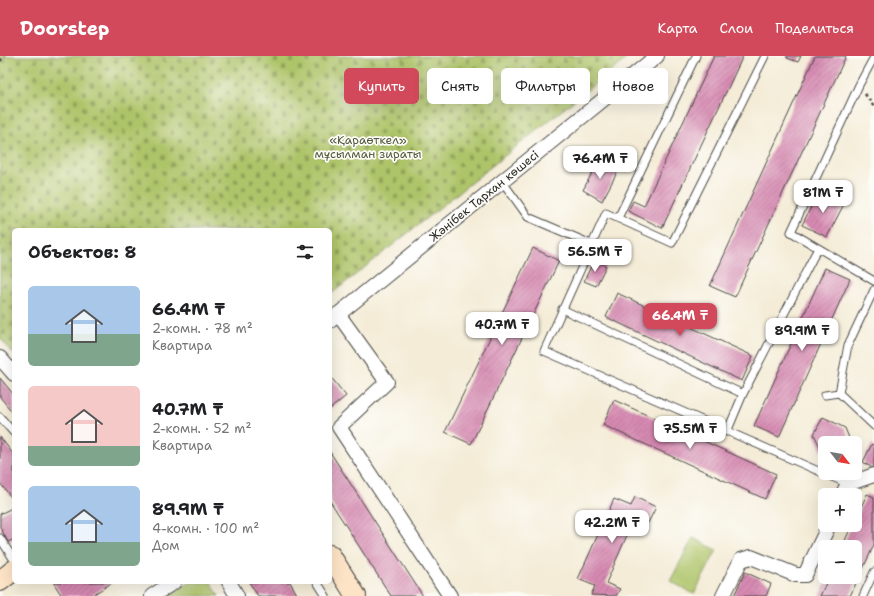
<!DOCTYPE html>
<html lang="ru">
<head>
<meta charset="utf-8">
<style>
  body { margin:0; font-family:"Shantell Sans",sans-serif; background:#f6f6f6; color:#202124; height:100vh; display:flex; flex-direction:column; font-size:15px; white-space:nowrap }
  * { box-sizing:border-box; margin:0 }
  p { font-size:13px; color:#757577 }
  .icon { flex:none; width:22px; height:22px; fill:none; stroke:currentColor; stroke-width:2; stroke-linecap:round; stroke-linejoin:round }
  .map { position:relative; flex:1; overflow:hidden }
  .sheet { position:absolute; left:12px; top:172px; width:320px; height:356px; display:flex; flex-direction:column; background:#fff; border-radius:6px; box-shadow:0 4px 16px #0002 }
  .sheet>* { flex:none }
  .guide { position:absolute; left:344px; top:12px; width:380px; height:36px; display:flex; gap:8px }
  .needle { width:26px; rotate:121deg }
  .fabs { position:absolute; left:818px; top:380px; display:grid; gap:8px }
  .fabs a { display:grid; place-items:center; width:44px; height:44px; border-radius:6px; background:#fff; box-shadow:0 4px 16px #0002; font-size:20px }
  .price { position:absolute; translate:-50% -34px; padding:0 9px; border-radius:8px; background:#fff; color:#222; font-size:13px; line-height:26px; filter:drop-shadow(0 1px 2px #0008) }
  .price::after { content:''; position:absolute; left:50%; top:24px; width:12px; height:9px; margin-left:-6px; background:inherit; clip-path:polygon(0 0,100% 0,50% 100%) }
  .price.current { background:#d1495b; color:#fff }
  ul { padding:0; list-style:none }
  li { display:flex; align-items:center; gap:12px; height:100px; padding:0 16px }
  li span { display:grid; place-items:center; flex:none; width:112px; height:80px; border-radius:6px; color:#555 }
  li>.icon { margin-inline-start:auto }
  span .icon { width:48px; height:48px; fill:#fffc; stroke-width:1 }
  li b { font-size:17px }
  h2 { display:flex; justify-content:space-between; align-items:center; height:48px; padding:0 16px; font-size:17px }
  .tag { padding:0 14px; border-radius:6px; background:#fff; box-shadow:0 4px 16px #0002; font-size:14px; line-height:36px }
  .tag.current { background:#d1495b; color:#fff }
  header { display:flex; align-items:center; gap:24px; box-sizing:border-box; height:56px; padding:0 20px; background:#d1495b; color:#fff }
  header strong { font-size:19px }
  nav { display:flex; gap:22px; margin-inline-start:auto; font-size:14px }
  .map>svg:first-child { display:block }
  .green { fill:#aec469; stroke:#6c784a }
  .cemetery { fill:url(#cemetery-stones); stroke:#6c784a }
  .building { fill:url(#building-hatch) }
  .lines { fill:none; stroke-linecap:round; stroke-linejoin:round }
  .lane-casing { stroke:#494845; stroke-width:9 }
  .street-casing { stroke:#494845; stroke-width:16 }
  .secondary-casing { stroke:#494845; stroke-width:22 }
  .path { stroke:#494845; stroke-width:2.5; stroke-dasharray:3 3; stroke-linecap:butt }
  .lane { stroke:#fff; stroke-width:7 }
  .street { stroke:#fff; stroke-width:14 }
  .secondary { stroke:#fee4c6; stroke-width:20 }
  .labels { text-anchor:middle; stroke-width:3.5; stroke-linejoin:round; paint-order:stroke }
  .park-label { font-size:12px; fill:#52593e; stroke:#fdfcf7 }
  .street-label { font-size:12px; fill:#2b2b2b; stroke:#fdfcf7 }
</style>
</head>
<body>
<header>
<strong>Doorstep</strong>
<nav><a>Карта</a><a>Слои</a><a>Поделиться</a></nav>
</header>
<div class="map">
<svg width="874" height="540" viewBox="0 0 874 540">
  <defs>
    <pattern id="cemetery-stones" width="16" height="16" patternUnits="userSpaceOnUse"><rect width="16" height="16" fill="#aec469"/><path d="M2 7V4a2 2 0 0 1 4 0v3zM10 15v-3a2 2 0 0 1 4 0v3z" fill="#8e9f57"/></pattern>
    <pattern id="building-hatch" width="6" height="6" patternUnits="userSpaceOnUse"><rect width="6" height="6" fill="#d78ab2"/><path d="M-1 1l2-2M0 6l6-6M5 7l2-2" fill="none" stroke="#af7191"/></pattern>
  </defs>
  <rect width="100%" height="100%" fill="#fdfcf7"/>
  <filter id="ink" filterUnits="userSpaceOnUse"><feTurbulence type="fractalNoise" baseFrequency=".025" numOctaves="2"/><feDisplacementMap in="SourceGraphic" scale="8" xChannelSelector="R" yChannelSelector="G"/><feConvolveMatrix kernelMatrix="1 2 1 2 8 2 1 2 1" color-interpolation-filters="sRGB"/></filter>
  <filter id="wash" filterUnits="userSpaceOnUse"><feTurbulence type="fractalNoise" baseFrequency=".012" numOctaves="4" result="noise"/><feDisplacementMap in="SourceGraphic" scale="16" xChannelSelector="R" yChannelSelector="G"/><feGaussianBlur stdDeviation="0.9" result="paint"/><feColorMatrix in="noise" values="0 0 0 0 0 0 0 0 0 0 0 0 0 0 0 0 0 1.4 0 .05"/><feComposite in="paint" operator="in"/></filter>
  <g filter="url(#wash)">
    <rect width="100%" height="100%" fill="#f4ecd7"/>
    <path class="green" d="M693,482L717,494L694,538L670,525Z
      M191,526H211L219,540H167Z"/>
    <path class="cemetery" d="M0,0H630L330,239V174H14V298L0,282Z"/>
    <g id="blocks">
      <path class="building" d="M714,0H743L662,172L628,155L633,145L644,150Z
        M787,0H801L798,6L787,2Z
        M815,0H846L735,241L710,230Z
        M599,104L618,115L602,145L583,134Z
        M819,135L844,148L827,181L802,169Z
        M533,192L559,205L471,388L445,376Z
        M594,204L606,210L596,230L584,225Z
        M825,212L850,223L779,381L754,370Z
        M617,237L753,300L742,325L606,261Z
        M330,320L346,340L330,353Z
        M0,322L14,339V358L0,341Z
        M614,344L776,418L765,443L603,369Z
        M823,361L845,372L851,387H825V402L814,378Z
        M0,381L14,399V438L11,441L0,427Z
        M872,388L874,389V413L863,406Z
        M330,396L423,540H391L330,445Z
        M867,438L874,441V489L850,540H820L829,521H855V491H842L852,469H855V464Z
        M635,441L656,451L648,467L635,461L606,527L620,533L616,540L591,539L595,530L578,523L614,443L631,450Z
        M14,451V483L8,486L0,471V458Z
        M745,516L771,528L766,540H734Z
        M53,526H113L91,540H62Z
        M249,526H290L298,540H258Z"/>
    </g>
  </g>
  <g filter="url(#ink)">
    <use href="#blocks" fill-opacity="0" stroke="#494845" stroke-width="1"/>
    <g class="lines">
      <g class="lane-casing">
        <path id="lane" d="M765,0L672,187L606,157L544,295L848,428
          M873,3L859,29L791,176L874,225
          M502,125L528,161L591,188
          M618,162L696,0
          M562,253L743,338
          M839,337L848,289L874,234
          M825,339L839,337L874,370
          M0,361L14,377
          M727,376L743,338L818,192
          M0,482L14,504
          M317,526L326,540
          M863,540L874,516"/>
      </g>
      <g class="street-casing">
        <path id="street" d="M338,258L387,326L339,371L450,540
          M330,265L657,0
          M0,302L14,318
          M842,439L848,428L874,419
          M229,526L237,540
          M152,540L174,526
          M723,540L741,504L751,501L796,519H805L829,469"/>
      </g>
      <g class="secondary-casing">
        <path id="secondary" d="M330,499L356,540
          M0,525L14,514"/>
      </g>
      <path class="path" d="M0,5L5,0
        M865,38L874,51"/>
      <use href="#lane" class="lane"/>
      <use href="#street" class="street"/>
      <use href="#secondary" class="secondary"/>
    </g>
  </g>
  <g class="labels">
    <g class="park-label">
      <text x="368" y="88">«Қараөткел»<tspan x="368" dy="14">мұсылман зираты</tspan></text>
    </g>
    <g class="street-label">
      <text transform="translate(484 140) rotate(-39)" y="4">Жәнібек Тархан көшесі</text>
    </g>
  </g>
</svg>
<div class="fabs">
<a><svg class="needle" viewBox="-14 -14 28 28"><path d="M0-13l5 13h-10z" fill="#e53935"/><path d="M0 13l5-13h-10z" fill="#757577"/></svg></a>
<a>+</a>
<a>−</a>
</div>
<b class="price" style="left:600px;top:124px">76.4M ₸</b>
<b class="price" style="left:823px;top:158px">81M ₸</b>
<b class="price" style="left:595px;top:217px">56.5M ₸</b>
<b class="price current" style="left:680px;top:281px">66.4M ₸</b>
<b class="price" style="left:502px;top:290px">40.7M ₸</b>
<b class="price" style="left:802px;top:296px">89.9M ₸</b>
<b class="price" style="left:690px;top:394px">75.5M ₸</b>
<b class="price" style="left:612px;top:488px">42.2M ₸</b>
<div class="guide">
<a class="tag current">Купить</a>
<a class="tag">Снять</a>
<a class="tag">Фильтры</a>
<a class="tag">Новое</a>
</div>
<section class="sheet">
<h2>Объектов: 8<svg class="icon" aria-label="filters" viewBox="0 0 24 24"><path d="M4 7h16M4 17h16"/><circle cx="9" cy="7" r="2"/><circle cx="15" cy="17" r="2"/></svg></h2>
<ul>
<li><span style="background:linear-gradient(#a9c7e8 60%,#7fa58c 0)"><svg class="icon" aria-label="home" viewBox="0 0 24 24"><path d="M3 11l9-7 9 7M6 9v11h12V9"/></svg></span><div><b>66.4M ₸</b><p>2-комн. · 78 m²</p><p>Квартира</p></div></li>
<li><span style="background:linear-gradient(#f6c9c9 75%,#7fa58c 0)"><svg class="icon" aria-label="home" viewBox="0 0 24 24"><path d="M3 11l9-7 9 7M6 9v11h12V9"/></svg></span><div><b>40.7M ₸</b><p>2-комн. · 52 m²</p><p>Квартира</p></div></li>
<li><span style="background:linear-gradient(#a9c7e8 70%,#7fa58c 0)"><svg class="icon" aria-label="home" viewBox="0 0 24 24"><path d="M3 11l9-7 9 7M6 9v11h12V9"/></svg></span><div><b>89.9M ₸</b><p>4-комн. · 100 m²</p><p>Дом</p></div></li>
</ul>
</section>
</div>
</body>
</html>
